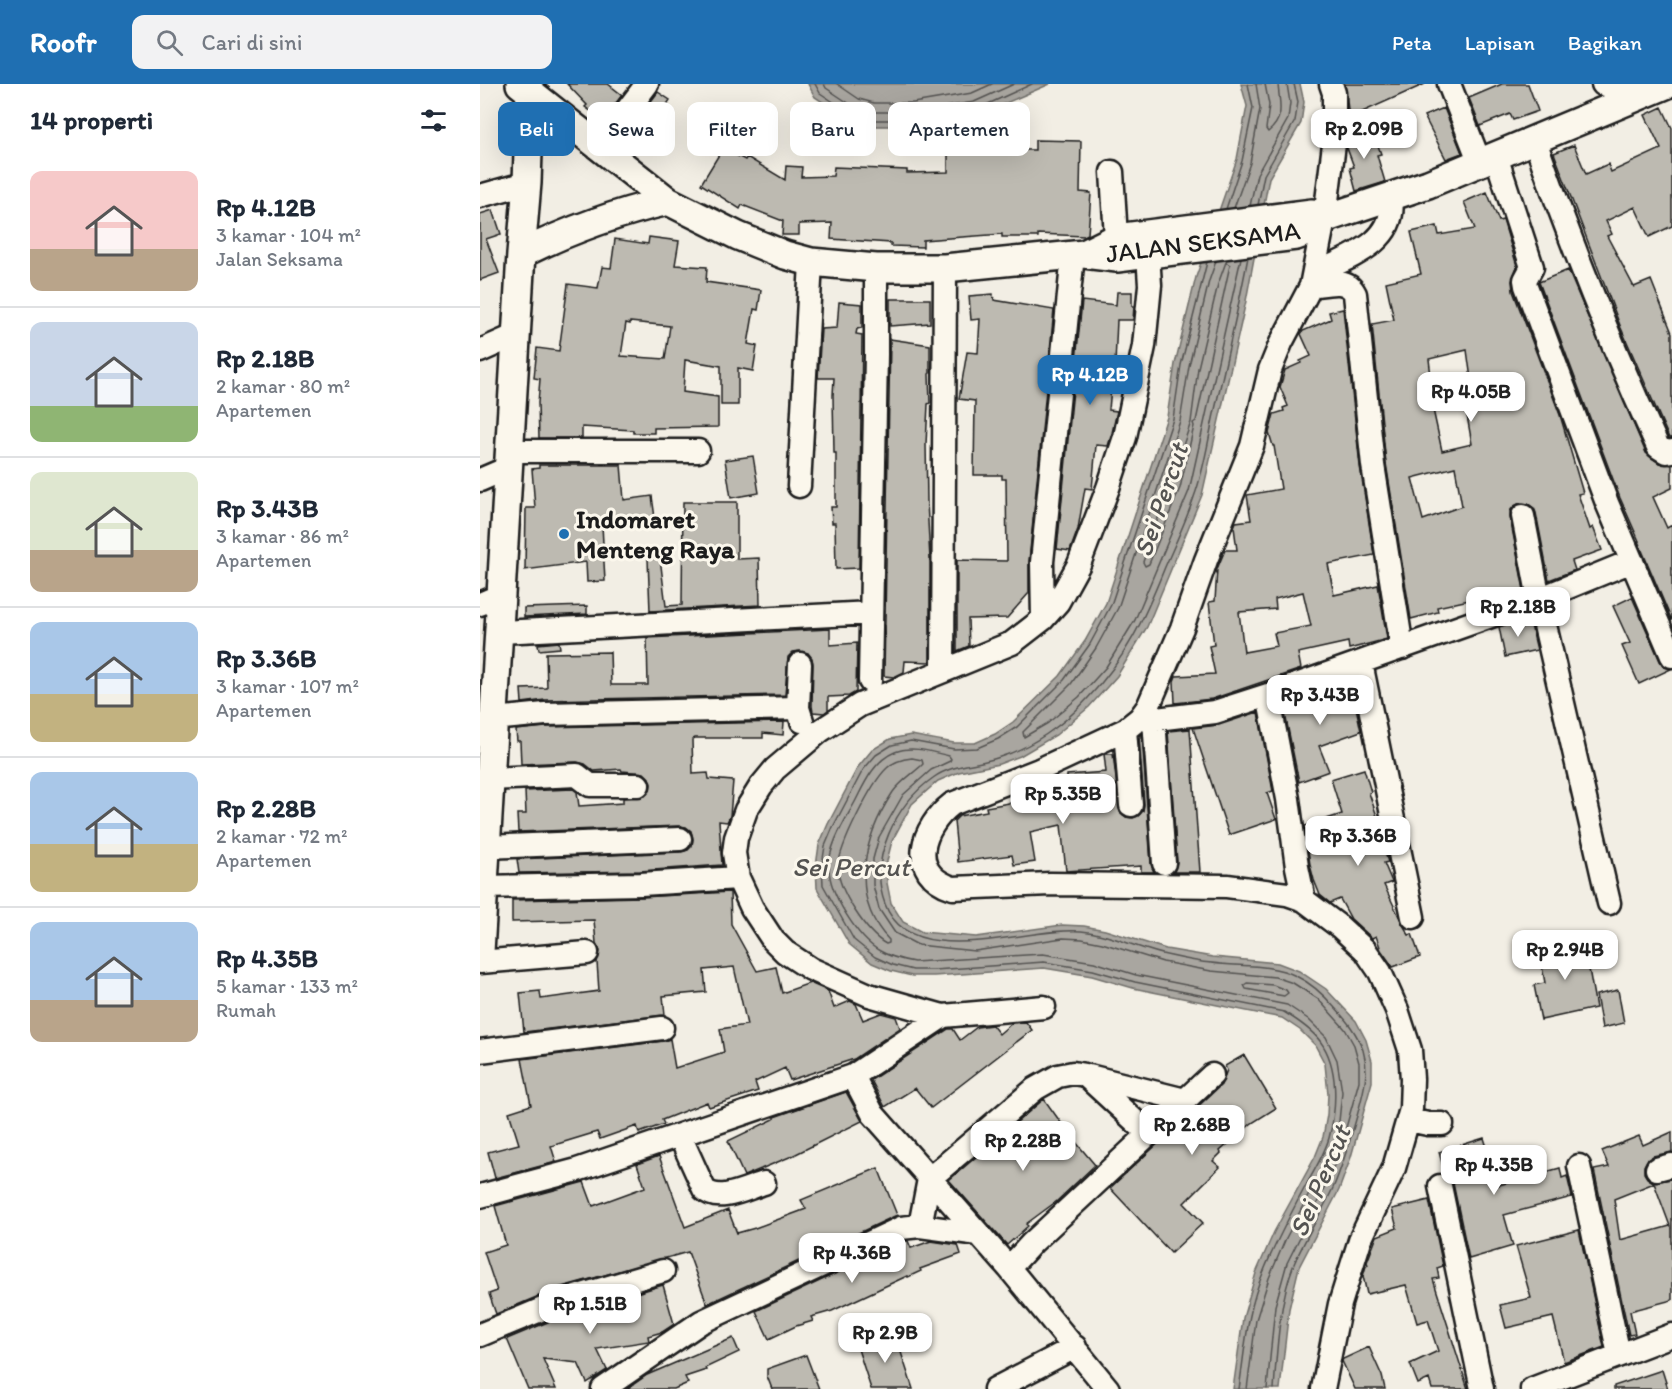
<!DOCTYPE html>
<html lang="id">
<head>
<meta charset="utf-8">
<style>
  body { margin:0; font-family:Itim,sans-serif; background:#f2f2f3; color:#1f2937; height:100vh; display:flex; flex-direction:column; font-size:22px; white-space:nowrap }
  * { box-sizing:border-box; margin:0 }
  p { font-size:20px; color:#747a83 }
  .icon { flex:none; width:33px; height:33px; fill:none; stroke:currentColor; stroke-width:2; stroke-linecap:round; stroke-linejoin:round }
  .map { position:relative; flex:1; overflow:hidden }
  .panel { display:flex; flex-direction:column; background:#fff; width:480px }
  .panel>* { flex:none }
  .top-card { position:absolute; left:18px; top:18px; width:570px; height:54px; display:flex; gap:12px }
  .price { position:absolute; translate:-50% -51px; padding:0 14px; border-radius:12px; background:#fff; color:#222; font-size:20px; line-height:39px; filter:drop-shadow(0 2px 3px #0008) }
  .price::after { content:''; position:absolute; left:50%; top:36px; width:18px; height:14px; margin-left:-9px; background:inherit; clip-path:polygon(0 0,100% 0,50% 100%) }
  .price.active { background:#1f6fb2; color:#fff }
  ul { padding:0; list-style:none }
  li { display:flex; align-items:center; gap:18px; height:150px; padding:0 30px }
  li+li { border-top:2px solid #e0e1e3 }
  li span { display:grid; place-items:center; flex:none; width:168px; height:120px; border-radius:12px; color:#555 }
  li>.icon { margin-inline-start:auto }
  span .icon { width:72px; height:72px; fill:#fffc; stroke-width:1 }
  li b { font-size:26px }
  h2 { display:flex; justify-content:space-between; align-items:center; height:72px; padding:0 30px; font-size:26px }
  .pill { padding:0 21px; border-radius:12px; background:#fff; box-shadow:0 6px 24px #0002; font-size:21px; line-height:54px }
  .pill.active { background:#1f6fb2; color:#fff }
  header { display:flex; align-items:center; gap:36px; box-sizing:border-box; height:84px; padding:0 30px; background:#1f6fb2; color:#fff }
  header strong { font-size:28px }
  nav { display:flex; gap:33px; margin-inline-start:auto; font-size:21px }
  .search { width:420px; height:54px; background:#f2f2f3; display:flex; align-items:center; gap:15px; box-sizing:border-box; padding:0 21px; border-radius:12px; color:#747a83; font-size:22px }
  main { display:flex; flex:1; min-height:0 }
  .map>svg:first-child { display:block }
  .water { fill:#a9a6a0; stroke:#716f6b; stroke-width:1.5 }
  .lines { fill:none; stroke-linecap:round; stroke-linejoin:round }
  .shore { stroke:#545351; stroke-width:1.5 }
  .building { fill:#bdbab1; stroke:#1c1c1c; stroke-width:1.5; fill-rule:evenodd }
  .minor-casing { stroke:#1c1c1c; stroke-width:27 }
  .major-casing { stroke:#1c1c1c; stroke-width:32 }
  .minor { stroke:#fbf7ec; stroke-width:22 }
  .major { stroke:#fbf7ec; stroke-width:27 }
  .poi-dot { fill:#1f6fb2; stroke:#fbf7ec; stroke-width:2 }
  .labels { text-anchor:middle; stroke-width:6; stroke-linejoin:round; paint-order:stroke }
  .street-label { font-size:26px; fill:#1c1c1c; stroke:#fbf7ec }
  .poi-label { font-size:26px; font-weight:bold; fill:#1c1c1c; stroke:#fbf7ec; text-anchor:start }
  .water-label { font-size:27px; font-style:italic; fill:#545351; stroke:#fbf7ec }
</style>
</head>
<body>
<header>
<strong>Roofr</strong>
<div class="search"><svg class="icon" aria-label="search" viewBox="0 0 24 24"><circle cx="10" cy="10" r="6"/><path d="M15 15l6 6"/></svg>Cari di sini</div>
<nav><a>Peta</a><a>Lapisan</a><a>Bagikan</a></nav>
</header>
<main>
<section class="panel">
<h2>14 properti<svg class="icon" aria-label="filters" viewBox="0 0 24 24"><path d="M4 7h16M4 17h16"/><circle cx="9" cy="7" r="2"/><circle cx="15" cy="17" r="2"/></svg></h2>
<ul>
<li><span style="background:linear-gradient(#f6c9c9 65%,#b9a48a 0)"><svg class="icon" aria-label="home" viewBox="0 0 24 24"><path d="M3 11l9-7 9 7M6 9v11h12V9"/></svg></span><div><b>Rp 4.12B</b><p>3 kamar · 104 m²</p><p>Jalan Seksama</p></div></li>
<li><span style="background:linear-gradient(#c9d6e8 70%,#8fb573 0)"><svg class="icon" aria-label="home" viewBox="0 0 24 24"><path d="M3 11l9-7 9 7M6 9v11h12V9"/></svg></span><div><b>Rp 2.18B</b><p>2 kamar · 80 m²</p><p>Apartemen</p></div></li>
<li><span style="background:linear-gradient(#dfe7d0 65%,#b9a48a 0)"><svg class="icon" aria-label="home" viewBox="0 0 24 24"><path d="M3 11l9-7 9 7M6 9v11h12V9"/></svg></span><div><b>Rp 3.43B</b><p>3 kamar · 86 m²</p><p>Apartemen</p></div></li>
<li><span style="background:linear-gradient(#a9c7e8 60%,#c2b280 0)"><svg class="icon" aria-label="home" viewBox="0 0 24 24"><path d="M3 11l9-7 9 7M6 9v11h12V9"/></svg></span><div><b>Rp 3.36B</b><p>3 kamar · 107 m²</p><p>Apartemen</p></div></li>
<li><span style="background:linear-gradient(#a9c7e8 60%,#c2b280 0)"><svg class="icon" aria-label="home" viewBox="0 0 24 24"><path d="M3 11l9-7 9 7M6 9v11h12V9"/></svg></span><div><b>Rp 2.28B</b><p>2 kamar · 72 m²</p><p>Apartemen</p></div></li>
<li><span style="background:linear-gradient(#a9c7e8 65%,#b9a48a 0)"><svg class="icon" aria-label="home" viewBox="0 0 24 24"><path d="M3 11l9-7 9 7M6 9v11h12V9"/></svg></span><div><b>Rp 4.35B</b><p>5 kamar · 133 m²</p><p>Rumah</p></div></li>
</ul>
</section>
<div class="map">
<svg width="1192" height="1305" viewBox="0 0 1192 1305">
  <rect width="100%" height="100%" fill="#f2eee4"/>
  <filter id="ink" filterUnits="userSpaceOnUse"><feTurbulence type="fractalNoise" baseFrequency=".0167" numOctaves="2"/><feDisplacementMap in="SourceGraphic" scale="12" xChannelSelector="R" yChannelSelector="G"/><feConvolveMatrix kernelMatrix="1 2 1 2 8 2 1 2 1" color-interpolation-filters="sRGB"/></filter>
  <g filter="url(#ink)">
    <path class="water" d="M328,0H570L498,31L435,42H392L370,36L335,13Z
      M761,0H820L824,18L821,39L789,94L766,217L722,411L667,543L637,592L609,623L576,651L540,672L519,680L479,688L458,697L432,720L412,757L407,777V799L411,819L423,838L442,848L496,853L582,841L604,842L625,846L686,865L733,873L798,879L819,887L846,905L876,937L886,956L892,977V998L871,1073L859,1106L819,1183L809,1225L800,1305H753L763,1234L776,1189L794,1148L835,1073L843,1053L847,1031L848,1010L845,980L835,961L820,946L802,934L653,904L612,892L564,884L454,892H432L411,887L392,879L369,860L337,804L336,782L339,761L348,740L378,683L392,666L410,655L431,651L474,659H495L515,650L533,638L580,592L605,557L626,519L687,333L695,280L716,193L757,75L767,22Z"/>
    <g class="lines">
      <path class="shore" d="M335,0L340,9L373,31L393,36H434L497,25L552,0
        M344,0L346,4L376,24L394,28H433L494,18L534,0
        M357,0L379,15L394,19H433L492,9L512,0
        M785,0L789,21L786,45L788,48C806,33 799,19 798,0
        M778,121L784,91L815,37L818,18L814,0
        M770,122L777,90L808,35L810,19L807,0
        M754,124L770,79L780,25L776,0
        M746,125L762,77L773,24L768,0
        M768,173C758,226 746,278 734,330C728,357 724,387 714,413C706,437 695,460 685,483C664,535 647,573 608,614C585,640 551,664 517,674C496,681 472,680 453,694C416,720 388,775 405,820C430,889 549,842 601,847C632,850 660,866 691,872C704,875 718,878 732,879C759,883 791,879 816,892C831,899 844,911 855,924C867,937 877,949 883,966C890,989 883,1009 877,1032C870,1056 863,1081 853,1104C841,1130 825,1154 814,1180C799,1218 797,1264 794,1305
        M736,177L729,197L709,282L700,337L638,524L616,564L591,600L543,648L544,653L568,639L599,613L626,583L655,536L709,407L761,174
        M727,178L701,281L693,335L631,521L610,560L584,596L537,643L518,655L497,664L474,665L431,657L412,661L396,671L383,686L353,743L345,762L342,781L343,801L374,856L395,873L413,881L433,886H454L564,878L613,886L655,898L804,928C817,936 831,945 840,957C859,982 857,1025 849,1054C844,1071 834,1087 825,1103C810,1131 795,1159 783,1189C767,1226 765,1266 759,1305
        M746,178L750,181L716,337L713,339L714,342L700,404L669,480L665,482L663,478L711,338L718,284L738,200Z
        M432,674L442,676L443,680C434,689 421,697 413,708C384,752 368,813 409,856V859L406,860C387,850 358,806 358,784C359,763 391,699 407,684C414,677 423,675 432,674Z
        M767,899L793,901L806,906L808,909L804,912L766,905L764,901Z
        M767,1305L776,1236L789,1194L806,1154L857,1057L862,1008L857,976L846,953L828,935L807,921L656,891L614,878L563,870L434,878C423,876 410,873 400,867C378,855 349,809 349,784C349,760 365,737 376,716C385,698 395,676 415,668C432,661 452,668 469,672L471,675L470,677L451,686L423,711L399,753L393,775V801L399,825L415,849L438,861L495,867L583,854L602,855L622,859L683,878L731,887L795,893L813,899L838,915L865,945L874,961L879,979V997L859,1069L846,1101L807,1179L795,1222L787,1305"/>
    </g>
    <path class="building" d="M87,0H128L142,11L123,36L105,23L107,21Z
      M865,0H945L869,34Z
      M1022,0H1048L1058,27L1033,36L1030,30L1000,42L989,14Z
      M178,8L190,16L162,59L147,49Z
      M1182,23L1192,44V142L1169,153L1155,123L1126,137L1132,150L1127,152L1154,203L1171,196L1192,249V354H1189L1141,244L1074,69L1094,61L1106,90L1128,80L1131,88L1181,65L1165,31Z
      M964,24L982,69L966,75L944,32Z
      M886,44L891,54L895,53L901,70L897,71L905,98L876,107L870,84L874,83L867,64V50Z
      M555,56L601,57L600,108L611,109L608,150L604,152L558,150V153H522V150L443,156V163L411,162V159L351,155L352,139L319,140V151H302L303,137L262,121L260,125L221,100L243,64L265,76L267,73L305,96L306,82L322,83L321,93L353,92L354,83L427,86V89L468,88V65L555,66Z
      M1007,108L1019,137L1023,136L1037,182L1032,197L1033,207L1080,331L1103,409L1098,410L1110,445L1113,443L1122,466L1092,477L1095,486L1069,496L1056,429L1054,424L1048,420L1040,419L1034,422L1030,427V434L1044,506L1013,517L1012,511L957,523L958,528L931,535L906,379L892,240L914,236L906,198L941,190L931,148L957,142L959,151L995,145L984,118ZM987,266L995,324L986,326L992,360L962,367L946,293L951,292L949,275ZM975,383L982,422L943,436L932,394Z
      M13,126L21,150L6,155L19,189L0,196V130Z
      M169,153L199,157L195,181L227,183L226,198L281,206L278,226L274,225L268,260L277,262L273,287L258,284V321H241V282L205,276L203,308L238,313V343L174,344V349H153V346L102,343V354H59L58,319L60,295L54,294L57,264L79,267L88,200L118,204L122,183L131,184L135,155L168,160ZM150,238L190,242L185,275L141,272L146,239L150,240Z
      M1088,186L1166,369L1179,379L1192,381V404L1173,413L1187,444L1192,441V537L1158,457H1159L1140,414L1059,198Z
      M637,208H652V222H654L653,236H637L635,280H633L629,326L637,327L632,349L628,362L616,361L612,405L605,404L598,445L590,467L577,465L602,217L636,221Z
      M513,210L514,216L574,226L549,477V509L527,534L488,535L489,562L477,567V476L527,477L526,395H522V391H494L495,317L479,315L487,268L498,269L500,235L491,236L489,212Z
      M410,215H450V239L410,242Z
      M359,218L382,220V244L377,245L376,250L382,251L379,484L356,485L355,439H352L351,423H356V369H354L353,311L354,294H338L341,245L357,244Z
      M863,225L880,382L894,471L848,480L854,511L898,501L907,555L869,565L868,558L818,569L821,585L732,615L695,619L694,597L696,592L735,590L729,562L734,561L729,518L735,517L737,485L745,466H757L754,443L756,438L771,436L767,411L801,405L794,362H793L789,349L794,330L804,327L803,324L808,322L800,303L805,286L821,279L820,277L831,272L821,250L823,247L851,235L849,228ZM823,508L831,542L794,549L797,562L764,568L759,528L796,525L795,515Z
      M410,255L450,261V289L449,290L450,319L448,320L446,360L447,417L450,476V578L425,577L424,588L414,593L404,592Z
      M273,372L279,409L251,414L245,376Z
      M59,381H141L144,416L172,412L175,434L122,441L125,497L107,498L106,478L45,486L46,424H55L52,385L59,384Z
      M203,418H257V475L279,474L280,521L170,527L168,475L180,474L186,522L202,521Z
      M1152,513L1180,577L1184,583L1191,585L1159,600L1142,562L1150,559L1133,522Z
      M107,522V530L44,533V524Z
      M1049,533L1057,566L1025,573L1019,543Z
      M350,545V561L377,559L376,608L369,612L348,613V626L344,629L333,628L332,622L333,580L332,574L328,569L320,567L313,568L308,573L305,611L65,616L42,619L41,605L67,604L66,569L130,568L131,601H168L167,554Z
      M79,558L80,564L59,566L58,560Z
      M867,597L874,614L881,647L839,662L849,687L819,698L803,620L826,612V614Z
      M778,628L793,707L787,709L796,735L749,751L713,644L739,641Z
      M304,638L303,651L283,649V654H215L212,656L213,690L228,689L229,695L253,697L250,732L247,738L239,737L242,781L160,787L39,789L37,775L201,768L208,766L212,762L213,755L211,747L206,743L199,742L38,748L37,730H46L45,707L93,705L97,708L99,722L143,719V714L165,712L170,707L171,700L169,694L164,689L142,687L141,685L114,687L105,680L97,678L41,680L40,657H37L36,646L66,643Z
      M710,645L720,788H694L697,778L688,647Z
      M662,650L671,780L674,788H661V782L586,787L581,741L550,748L555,778L534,781L532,771L478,778L474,737L479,732L507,727L506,723L557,714L556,702L587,696V691L626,688L624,670H633L640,728L646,733L653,734L658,732L663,727L664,720L659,652Z
      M884,685L891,708L889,709L901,744L903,752L900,753L908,778L904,779L912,798L904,801L923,841L929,851L932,850L940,873L913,883L901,866L896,852L892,854L871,835L860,815L850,819L840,811L834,796L830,781L825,742L862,730L851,695Z
      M250,808L251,840L277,887L296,883L302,909L330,899L348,907L354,924L370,917L376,920L383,936L401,929L416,933L420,944L374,975L310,996L305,984L275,998L278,1007L229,1023L227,1018L182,1036L184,1040L159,1049L157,1042L120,1055L117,1048L71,1062L76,1078L15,1094L8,1068L39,1060L29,1028L51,1021L42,975L184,957L190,955L195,984L244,968L240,945L267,941L254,883L224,886L226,908L183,912L185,931L44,948L40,909L60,907L61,915L119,907L117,878L120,867L116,859L114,836L32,838V816L162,813Z
      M1104,857L1116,924L1061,936L1054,901L1065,899L1059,865Z
      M1138,906L1144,939L1122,944L1116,911Z
      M546,938L552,946L451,1024L435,1004L405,1023L391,996L468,945H473L480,956L497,943L512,941L519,950L532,939Z
      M764,971L796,1024L772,1039L740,1067L741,1069L733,1077L740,1083L704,1119L723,1139L691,1169L630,1104L741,1001L747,986L745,982Z
      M366,1008L382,1037L312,1072L264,1092L248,1057L294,1035V1033Z
      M564,1015L589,1050L615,1081L577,1117L546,1140L548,1142L527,1161L469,1096Z
      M1192,1048V1068L1173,1072L1167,1076L1164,1082V1089L1167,1094L1173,1098L1192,1095V1216L1150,1227L1155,1250L1149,1251L1114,1086L1129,1083L1122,1067L1159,1052L1163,1061ZM1174,1099L1190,1142L1140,1156L1134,1115Z
      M1004,1054L1019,1101L1080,1084L1082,1094L1087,1092L1092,1113L1024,1131L1033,1162L989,1175L973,1099L970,1094L965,1090L959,1068Z
      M179,1072L205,1143L248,1126L257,1149L275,1144L326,1125L321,1116L398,1084L417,1131L227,1220L208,1168L78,1204L16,1230L9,1210L17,1207L4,1168L26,1161L15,1122L104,1098L113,1122L165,1103L157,1080Z
      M949,1116L963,1182L957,1184L959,1194L953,1195L988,1305H952L949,1295L938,1300L930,1280L958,1267L948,1236L937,1239L926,1201L887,1210L883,1192L886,1182L888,1181L887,1178L897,1152L917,1144L912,1125Z
      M1099,1146L1124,1263L1084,1278L1073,1233L1026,1244L1020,1221L1051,1214L1036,1162Z
      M425,1157H428L431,1164L451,1157L478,1161L481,1170L440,1185L441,1187L428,1193L427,1192L352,1227L331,1233L333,1237L316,1242L289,1255L276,1227Z
      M183,1201L194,1240L182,1248L168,1252L169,1257L117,1265L127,1286L107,1299L98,1279L63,1275L76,1305H48L27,1255L87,1230Z
      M415,1250L433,1305H391L377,1262Z
      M253,1254L259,1268L225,1284L226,1286L205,1293L208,1299L194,1305H147L167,1291Z
      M889,1263L902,1292L905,1305H875L862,1277L863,1275Z
      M326,1271L339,1305H292L287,1292V1285Z
      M1182,1286L1188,1305H1134V1302Z"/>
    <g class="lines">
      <g class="minor-casing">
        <path id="minor" d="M969,0L1000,79
          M1123,0L1159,12
          M1055,57C1091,160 1132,263 1178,363L1186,368L1192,367
          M120,62L167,0
          M1016,72L1052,183L1045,196L1046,202L1127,419L1192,572
          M632,88L637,170
          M0,112L47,99
          M834,190C867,174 918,159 911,114
          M831,202C847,200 867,193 875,210L893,381L922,564
          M0,267L36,251
          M29,367H218
          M0,396L28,384
          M319,402L331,178
          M1043,432L1059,515L1129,819
          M0,520L21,511
          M563,535L562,478L593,171
          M19,548L391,529
          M881,579L933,833
          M320,580L318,624L322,637
          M463,586L465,184
          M390,597L396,270V184
          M788,611L808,715L817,783L824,816
          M660,634L668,636L735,628L788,611L1059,515L1152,477
          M13,635L65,630L318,624
          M674,635L684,779
          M645,646L651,721
          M10,695L97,691L110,701H158
          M6,763L200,755
          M4,803L161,800L258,794
          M0,878L107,869
          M564,923L463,932L389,911L331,885L305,868L293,856L272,824L258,794L254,769L256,754L266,726L281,702L295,685L340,647L380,621L532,559L563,535L578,518L599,480L628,404L645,353L664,262L670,201L668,170
          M0,967L182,944
          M373,992L393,1030L529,1184L628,1305
          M609,992L705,1016
          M929,1036L948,1040H962
          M200,1052L224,1105C238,1120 267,1104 284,1099
          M1099,1082L1139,1271
          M1177,1085L1192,1081
          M960,1102L1002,1305
          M0,1112L97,1086L373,992L463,932
          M440,1142L449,1095L555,1005L578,992L593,989L605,991L669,1050
          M529,1184L552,1159L732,991
          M0,1251L82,1217L183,1187
          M123,1305L221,1238L421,1144L440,1142L499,1150
          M515,1305L595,1263
          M843,1305L860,1220L880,1156L914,1084L931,1025L932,995L930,966L917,926L900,888L885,866L860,843L824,816L807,810L747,802L570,800L473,804C426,789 442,743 472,720L559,686L645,646L660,634L668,623L702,544L726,476L772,362L790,286L801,259L831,202L846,125L854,60V9L851,0
          M1052,1305L1192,1251"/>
      </g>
      <g class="major-casing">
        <path id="major" d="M40,0L188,117L258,152L305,171L331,178L396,184H465L604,170L637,174L816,152L832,146L844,135L948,100L1188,0
          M41,170C89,146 136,129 188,117
          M604,170L636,154L832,129L844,135
          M0,868L41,170L47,99L50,7"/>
      </g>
      <use href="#minor" class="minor"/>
      <use href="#major" class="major"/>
    </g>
  </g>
  <circle class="poi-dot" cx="84" cy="450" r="6"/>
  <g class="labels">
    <g class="street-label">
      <text transform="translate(723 158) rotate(-7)" y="9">JALAN SEKSAMA</text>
    </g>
    <g class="poi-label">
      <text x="96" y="444">Indomaret<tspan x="96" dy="30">Menteng Raya</tspan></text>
    </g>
    <g class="water-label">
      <text transform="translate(681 416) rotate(-71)" y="9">Sei Percut</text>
      <text x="371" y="792">Sei Percut</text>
      <text transform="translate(840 1097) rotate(-67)" y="9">Sei Percut</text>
    </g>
  </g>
</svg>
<b class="price" style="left:884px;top:76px">Rp 2.09B</b>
<b class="price active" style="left:610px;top:322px">Rp 4.12B</b>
<b class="price" style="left:991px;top:339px">Rp 4.05B</b>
<b class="price" style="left:1038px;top:554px">Rp 2.18B</b>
<b class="price" style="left:840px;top:642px">Rp 3.43B</b>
<b class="price" style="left:583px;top:741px">Rp 5.35B</b>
<b class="price" style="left:878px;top:783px">Rp 3.36B</b>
<b class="price" style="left:1085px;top:897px">Rp 2.94B</b>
<b class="price" style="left:712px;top:1072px">Rp 2.68B</b>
<b class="price" style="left:543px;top:1088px">Rp 2.28B</b>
<b class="price" style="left:1014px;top:1112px">Rp 4.35B</b>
<b class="price" style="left:372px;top:1200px">Rp 4.36B</b>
<b class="price" style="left:110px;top:1251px">Rp 1.51B</b>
<b class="price" style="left:405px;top:1280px">Rp 2.9B</b>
<div class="top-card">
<a class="pill active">Beli</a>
<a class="pill">Sewa</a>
<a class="pill">Filter</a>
<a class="pill">Baru</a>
<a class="pill">Apartemen</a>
</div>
</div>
</main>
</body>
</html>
